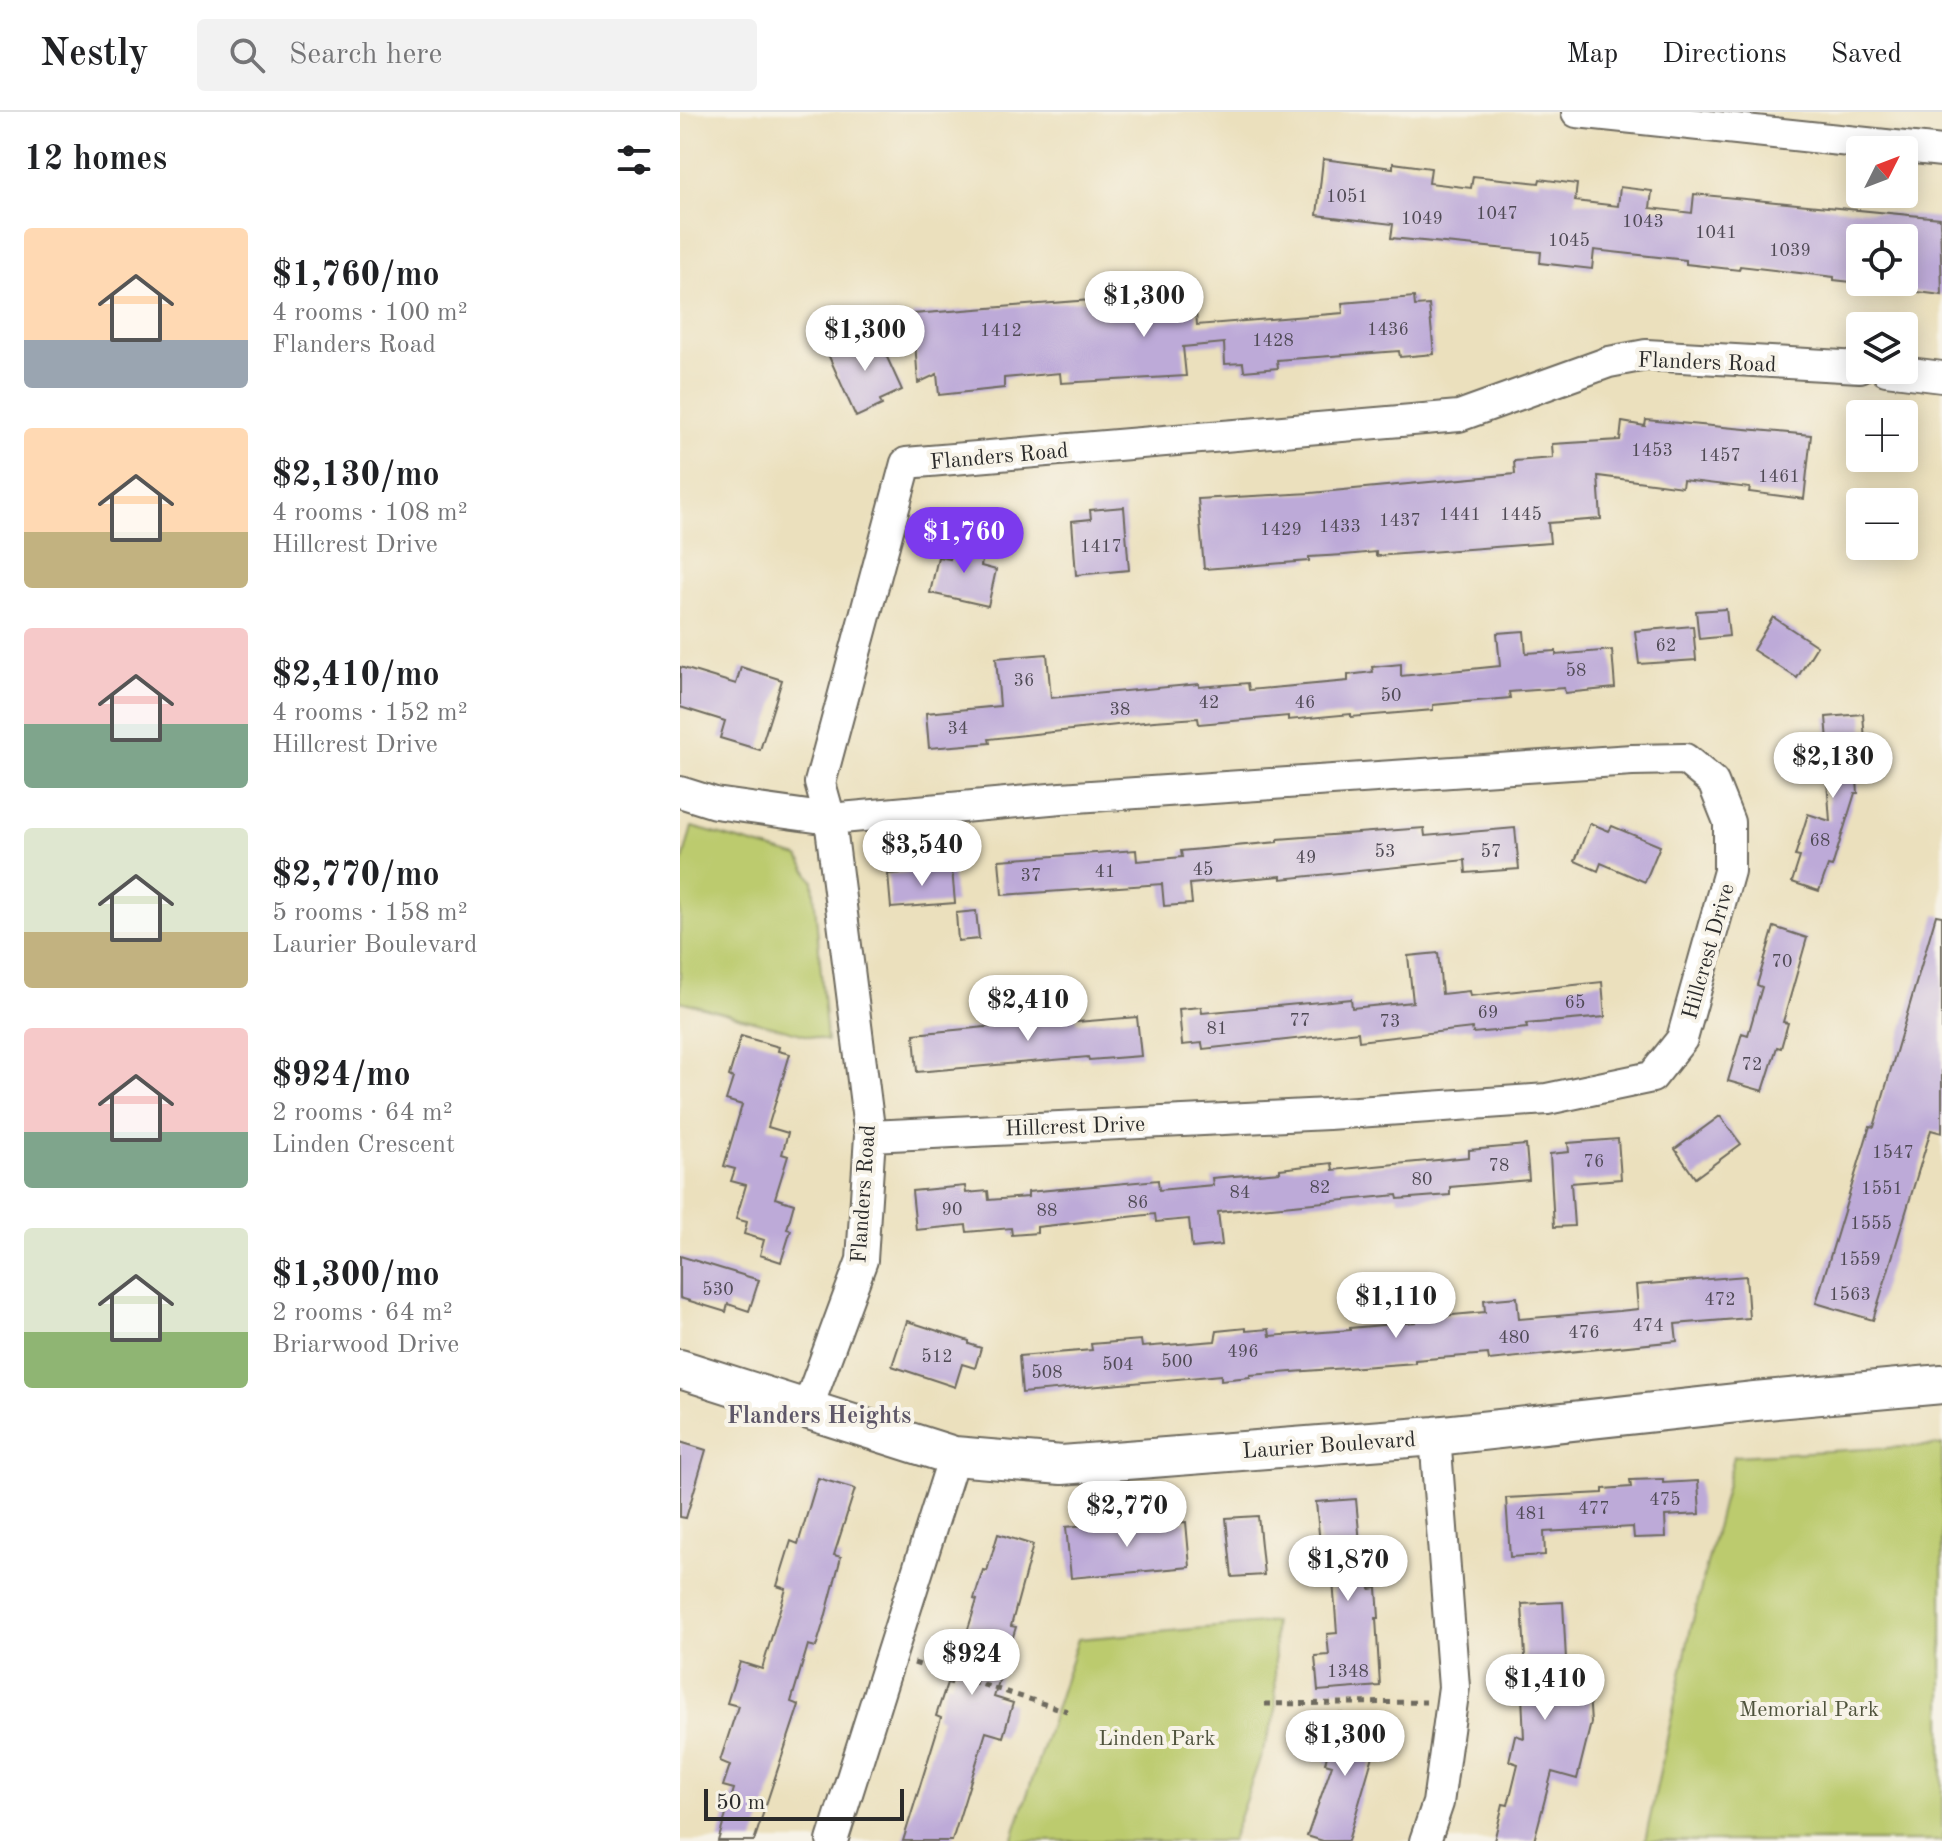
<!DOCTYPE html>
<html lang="en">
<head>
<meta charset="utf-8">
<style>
  body { margin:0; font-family:"Old Standard TT",serif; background:#f2f2f2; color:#202124; height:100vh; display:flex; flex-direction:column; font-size:30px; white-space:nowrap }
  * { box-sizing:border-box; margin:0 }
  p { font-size:26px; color:#757577 }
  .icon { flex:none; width:44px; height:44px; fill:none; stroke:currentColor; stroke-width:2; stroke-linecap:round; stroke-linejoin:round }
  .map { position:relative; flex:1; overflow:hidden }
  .details { display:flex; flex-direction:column; background:#fff; width:680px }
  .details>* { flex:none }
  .needle { width:52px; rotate:48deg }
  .controls { position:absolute; left:1166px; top:24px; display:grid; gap:16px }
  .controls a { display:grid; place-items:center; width:72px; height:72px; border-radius:8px; background:#fff; box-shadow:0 4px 20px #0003; font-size:40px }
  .scale { position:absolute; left:24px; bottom:20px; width:200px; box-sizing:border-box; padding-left:8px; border:4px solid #2b2b2b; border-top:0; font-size:22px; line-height:28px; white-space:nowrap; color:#2b2b2b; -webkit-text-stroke:6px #f7f3e8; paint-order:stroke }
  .price { position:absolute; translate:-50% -68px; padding:0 18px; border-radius:28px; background:#fff; color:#222; font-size:26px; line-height:52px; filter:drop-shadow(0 2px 4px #0008) }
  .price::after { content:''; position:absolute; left:50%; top:48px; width:24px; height:18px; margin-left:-12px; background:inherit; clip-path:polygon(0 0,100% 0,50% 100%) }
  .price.selected { background:#7c3aed; color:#fff }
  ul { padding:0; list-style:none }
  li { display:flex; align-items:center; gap:24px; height:200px; padding:0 24px }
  li span { display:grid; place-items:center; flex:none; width:224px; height:160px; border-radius:8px; color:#555 }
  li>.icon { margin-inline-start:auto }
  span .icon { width:96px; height:96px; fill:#fffc; stroke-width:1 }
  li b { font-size:34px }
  h2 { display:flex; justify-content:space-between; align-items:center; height:96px; padding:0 24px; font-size:34px }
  header { display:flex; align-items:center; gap:48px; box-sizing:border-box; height:112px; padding:0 40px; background:#fff; border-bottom:2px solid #e0e0e0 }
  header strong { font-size:38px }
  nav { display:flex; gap:44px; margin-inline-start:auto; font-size:28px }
  .search { width:560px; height:72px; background:#f2f2f2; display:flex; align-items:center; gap:20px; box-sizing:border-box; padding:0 28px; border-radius:8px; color:#757577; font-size:30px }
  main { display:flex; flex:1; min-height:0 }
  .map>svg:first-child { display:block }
  .green { fill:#bccb6e; stroke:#747b4c; stroke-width:2 }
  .building { fill:#bdaad8 }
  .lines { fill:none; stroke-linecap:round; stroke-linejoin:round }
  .minor-casing { stroke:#6e6a5e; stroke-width:34 }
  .tertiary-casing { stroke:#6e6a5e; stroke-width:42 }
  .path { stroke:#6e6a5e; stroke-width:5; stroke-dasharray:6 6; stroke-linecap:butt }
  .minor { stroke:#fff; stroke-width:30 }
  .tertiary { stroke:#fff; stroke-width:38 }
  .labels { text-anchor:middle; stroke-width:8; stroke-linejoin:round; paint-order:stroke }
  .number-label { font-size:18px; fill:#504b56 }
  .street-label { font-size:22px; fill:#2b2b2b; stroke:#f7f3e8 }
  .park-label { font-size:22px; fill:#4f533c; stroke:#f7f3e8 }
  .neighbourhood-label { font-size:24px; font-weight:bold; fill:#5e5768; stroke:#f7f3e8 }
</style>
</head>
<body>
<header>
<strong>Nestly</strong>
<div class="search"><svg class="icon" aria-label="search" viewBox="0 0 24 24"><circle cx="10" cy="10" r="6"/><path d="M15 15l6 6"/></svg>Search here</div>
<nav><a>Map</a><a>Directions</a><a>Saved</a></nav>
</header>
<main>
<section class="details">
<h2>12 homes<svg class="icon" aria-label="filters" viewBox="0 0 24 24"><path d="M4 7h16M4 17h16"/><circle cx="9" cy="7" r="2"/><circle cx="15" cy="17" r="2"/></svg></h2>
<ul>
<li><span style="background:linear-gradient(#ffd9b3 70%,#9aa5b1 0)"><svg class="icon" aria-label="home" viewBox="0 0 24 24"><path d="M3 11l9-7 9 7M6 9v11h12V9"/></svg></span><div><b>$1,760/mo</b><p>4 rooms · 100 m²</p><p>Flanders Road</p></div></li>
<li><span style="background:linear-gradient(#ffd9b3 65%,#c2b280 0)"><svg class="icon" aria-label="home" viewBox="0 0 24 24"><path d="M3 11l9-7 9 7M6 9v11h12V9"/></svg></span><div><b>$2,130/mo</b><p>4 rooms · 108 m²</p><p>Hillcrest Drive</p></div></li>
<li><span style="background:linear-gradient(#f6c9c9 60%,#7fa58c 0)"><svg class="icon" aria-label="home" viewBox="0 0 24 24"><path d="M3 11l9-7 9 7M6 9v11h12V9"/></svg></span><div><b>$2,410/mo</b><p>4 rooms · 152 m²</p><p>Hillcrest Drive</p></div></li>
<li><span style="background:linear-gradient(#dfe7d0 65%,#c2b280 0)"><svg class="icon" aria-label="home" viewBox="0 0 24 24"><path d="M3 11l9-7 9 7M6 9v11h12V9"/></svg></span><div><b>$2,770/mo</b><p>5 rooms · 158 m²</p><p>Laurier Boulevard</p></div></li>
<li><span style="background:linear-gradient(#f6c9c9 65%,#7fa58c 0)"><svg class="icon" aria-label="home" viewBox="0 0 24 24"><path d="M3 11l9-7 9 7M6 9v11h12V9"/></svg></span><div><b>$924/mo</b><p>2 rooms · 64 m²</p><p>Linden Crescent</p></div></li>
<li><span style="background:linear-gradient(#dfe7d0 65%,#8fb573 0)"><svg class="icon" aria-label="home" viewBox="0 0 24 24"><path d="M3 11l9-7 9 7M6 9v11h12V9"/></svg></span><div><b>$1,300/mo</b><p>2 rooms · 64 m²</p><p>Briarwood Drive</p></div></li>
</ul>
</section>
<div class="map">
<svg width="1262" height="1729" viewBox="0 0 1262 1729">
  <rect width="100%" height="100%" fill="#f7f3e8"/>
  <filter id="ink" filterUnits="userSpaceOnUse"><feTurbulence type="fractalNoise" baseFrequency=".0125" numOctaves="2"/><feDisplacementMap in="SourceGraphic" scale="16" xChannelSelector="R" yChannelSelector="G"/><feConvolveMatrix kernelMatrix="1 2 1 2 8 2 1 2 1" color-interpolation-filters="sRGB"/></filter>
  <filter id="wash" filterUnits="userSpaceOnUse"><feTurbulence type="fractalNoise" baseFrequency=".006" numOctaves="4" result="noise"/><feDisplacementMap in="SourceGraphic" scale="32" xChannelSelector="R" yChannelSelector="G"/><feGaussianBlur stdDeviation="1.8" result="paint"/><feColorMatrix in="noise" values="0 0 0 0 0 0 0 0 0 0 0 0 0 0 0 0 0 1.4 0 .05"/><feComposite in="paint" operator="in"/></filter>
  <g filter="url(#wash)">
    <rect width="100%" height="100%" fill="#ebe0bd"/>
    <path class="green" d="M12,715L119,745L133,769L147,929L0,889V759Z
      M1262,1333V1729H965L1010,1520L1054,1344Z
      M594,1510L596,1601L551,1729H332L398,1527Z"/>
    <g id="blocks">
      <path class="building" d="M643,47L713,56V51L751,56L749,71L791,76L793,64L859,71L860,67L897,72L895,89L938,94L940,75L972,79L970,96L1012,101L1014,82L1260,106L1262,183L1222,178L1227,126H1180V171L1154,168V165L1060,154L1059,158L1006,152V148L914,138L912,157L860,151L861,140L711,126L713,112L637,103Z
        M462,179V189L515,185L517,213L663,201L662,191L734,185L735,194L749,193L754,242L720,245L719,239L597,248L598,256L564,259L563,251L545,252L544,231L503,235L506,264L381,271L380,261L324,266V276L259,283L257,262L238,271L233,202L411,188L421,186V182Z
        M195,219L222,278L200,288L202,293L176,305L147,240Z
        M966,308L1131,323L1124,387L1069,380L1070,376L1003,368L1002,375L918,364L921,407L868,411L870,431L696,444V440L664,443L629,445V449L524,457L518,387L631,381L835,362L834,349L873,346L872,332L940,328L942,310L965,314Z
        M444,395L449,458L396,463L392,409L411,407L410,398Z
        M275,428L305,435L301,454L316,458L308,494L250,481L258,445L270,447Z
        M1046,497L1049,524L1019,527L1016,499Z
        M1093,505L1137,534L1117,566L1073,538Z
        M1013,514L1016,548L959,552L955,519Z
        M844,519L846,541L876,539V543L932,538L935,576L885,581L884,576L829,580L830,586L753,593V598L671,605V602L608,608V604L519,612L518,606L474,609L309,627L310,631L249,636L246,601L320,594L316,546L367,542L371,586L519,572V575L568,571L569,578L668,569V563L693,560L692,555L721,552V564L820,554L817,521Z
        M0,555L56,572L61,555L102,568L80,638L40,626L45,609L0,595Z
        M1183,602L1187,655L1176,656L1178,681H1175L1152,755L1148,754L1139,779L1112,770L1120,745L1115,744L1128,702L1150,709L1146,654L1150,653L1146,605Z
        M910,711L929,719L932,714L980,734L965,770L921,751L918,759L895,749Z
        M744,716L745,724L835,716L839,757L786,761L785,748L601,767V764L510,772L512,792L484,794L482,772L322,783L319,748L456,738L457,749L502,745L501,739L598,730V727Z
        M272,757L275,791L211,796L208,762Z
        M296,799L299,827L278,829L276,801Z
        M1256,803L1262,804V1021L1251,1018L1193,1208L1136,1191L1190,1014L1194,1015Z
        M1094,815L1127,826L1103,910L1108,911L1101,936L1097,935L1083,979L1048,969L1062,921L1068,923L1082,875L1077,873Z
        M758,841L762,882L789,879L790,884L922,870L925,905L846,912L847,916L793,921L792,916L679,929L678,920L523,937L522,931L502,933L499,897L521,895L522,901L671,887L672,896L733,890L728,844Z
        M396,904L397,910L457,905L461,944L409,948L408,945L237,960L234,922L369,909L370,907Z
        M61,924L99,935L98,939L110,942L88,1015L108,1021L102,1042L108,1044L95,1086L114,1092L107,1117L111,1118L101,1150L80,1143L84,1128L64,1122L67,1110L56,1107L66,1073L51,1069L55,1057L44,1054L62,993L46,988L53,966L49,964Z
        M1040,1004L1061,1032L1015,1066L995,1037Z
        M938,1027L941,1067L891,1071L894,1114L874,1115L870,1042L889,1040L888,1031Z
        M846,1033L849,1068L770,1075V1083L718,1087L717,1083L538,1100L542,1133L512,1136L509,1107L476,1110L475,1102L357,1115V1121L332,1123L331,1116L287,1120L286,1113L236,1118L232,1079L285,1074L286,1081L308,1079L309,1088L348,1085V1080L478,1068L479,1078L533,1073L532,1066L600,1060V1057L652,1051L653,1058L789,1045V1038Z
        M0,1144L79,1168L69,1199L48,1192L46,1200L0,1186Z
        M1066,1164L1069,1206L995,1212L997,1229L809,1248L808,1242L735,1248V1251L570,1263V1265L541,1268V1263L342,1281L339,1244L412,1238L411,1232L461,1228L462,1235L535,1229L537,1219L566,1216V1219L589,1217L590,1224L670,1218V1216L735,1210V1206H740L739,1192L761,1190L762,1204L805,1200L804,1188L837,1185L839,1207L939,1199L958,1197L956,1173Z
        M227,1209L289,1229V1232L301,1236L295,1256L282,1252L275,1275L212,1254Z
        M0,1330L26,1338L6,1406L0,1405Z
        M138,1366L175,1377L154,1443L161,1445L145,1506L136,1535L128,1533L111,1590L119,1593L74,1729H38L54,1677L43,1674L50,1653L40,1649L58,1594L47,1591L60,1550L82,1557L106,1477L97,1474L111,1429L118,1432Z
        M983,1367V1371L1018,1369L1020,1402L985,1404L986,1425L954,1426L953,1415L864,1420L865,1443L830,1445L826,1386L923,1381V1377L951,1375L950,1368Z
        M676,1387L682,1453L689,1452L690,1477L697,1476L699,1506H696L700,1574L638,1579L635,1544L649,1543L647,1522L657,1521L651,1442L641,1443L636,1390Z
        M578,1404L584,1463L552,1465L546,1406Z
        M506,1410L510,1455L391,1466L386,1415L416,1412L417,1416Z
        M318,1422L353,1433L331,1514L336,1515L314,1585L333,1591L323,1625L306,1620L272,1729H223L261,1606L256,1604L267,1571L271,1572L297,1488L294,1487L303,1458L307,1459Z
        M883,1490L887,1567L908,1566L911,1611L897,1667L872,1660L854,1729H814L823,1692L828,1693L838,1652L829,1649L835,1623L844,1626L841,1562H846L842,1492Z
        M660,1601L702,1613L668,1729H643L627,1724L652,1653L645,1651Z"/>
    </g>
  </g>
  <g filter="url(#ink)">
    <use href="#blocks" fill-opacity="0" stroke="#6e6a5e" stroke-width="2"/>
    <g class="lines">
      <g class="minor-casing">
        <path id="minor" d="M897,0L1262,39
          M1206,258L1262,265
          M0,680L35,691L150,707L381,686L952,648L1005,647L1033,670L1049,710V759L1002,927L972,965L867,987L648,1002L190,1024
          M127,1297L182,1148L190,1024L150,707L140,671L226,351L779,304L929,250L966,243L1180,255
          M152,1729L274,1344
          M745,1729L758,1691L774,1575L755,1324"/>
      </g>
      <g class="tertiary-casing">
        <path id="tertiary" d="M0,1257L274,1344L382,1353L755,1324L1075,1289L1262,1272"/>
      </g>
      <path class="path" d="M234,1551L387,1599
        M585,1592L746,1590"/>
      <use href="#minor" class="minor"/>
      <use href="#tertiary" class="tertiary"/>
    </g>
  </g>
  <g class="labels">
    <g class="number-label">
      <text x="667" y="90">1051</text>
      <text x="817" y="107">1047</text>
      <text x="742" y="112">1049</text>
      <text x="963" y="115">1043</text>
      <text x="1036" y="126">1041</text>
      <text x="889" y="134">1045</text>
      <text x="1110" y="144">1039</text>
      <text x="708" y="223">1436</text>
      <text x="321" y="224">1412</text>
      <text x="593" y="234">1428</text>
      <text x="972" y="344">1453</text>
      <text x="1040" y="349">1457</text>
      <text x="1099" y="370">1461</text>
      <text x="780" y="408">1441</text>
      <text x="841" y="408">1445</text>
      <text x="720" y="414">1437</text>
      <text x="660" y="420">1433</text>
      <text x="601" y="423">1429</text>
      <text x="421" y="440">1417</text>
      <text x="986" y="539">62</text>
      <text x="896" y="564">58</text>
      <text x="344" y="574">36</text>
      <text x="711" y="589">50</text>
      <text x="529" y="596">42</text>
      <text x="625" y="596">46</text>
      <text x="440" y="603">38</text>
      <text x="278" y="622">34</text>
      <text x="1140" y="734">68</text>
      <text x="705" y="745">53</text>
      <text x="811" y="745">57</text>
      <text x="626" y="751">49</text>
      <text x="523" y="763">45</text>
      <text x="425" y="765">41</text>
      <text x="351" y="769">37</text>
      <text x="1102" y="855">70</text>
      <text x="895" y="896">65</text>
      <text x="808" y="906">69</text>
      <text x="620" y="914">77</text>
      <text x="710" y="915">73</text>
      <text x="537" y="922">81</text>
      <text x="1072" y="958">72</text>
      <text x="1213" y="1046">1547</text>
      <text x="914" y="1055">76</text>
      <text x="819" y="1059">78</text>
      <text x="742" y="1073">80</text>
      <text x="640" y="1081">82</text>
      <text x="1202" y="1082">1551</text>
      <text x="560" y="1086">84</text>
      <text x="458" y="1096">86</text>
      <text x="272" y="1103">90</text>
      <text x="367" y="1104">88</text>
      <text x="1191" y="1117">1555</text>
      <text x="1180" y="1153">1559</text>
      <text x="38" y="1183">530</text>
      <text x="1170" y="1188">1563</text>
      <text x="1040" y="1193">472</text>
      <text x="968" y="1219">474</text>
      <text x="904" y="1226">476</text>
      <text x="834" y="1231">480</text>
      <text x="563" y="1245">496</text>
      <text x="257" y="1250">512</text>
      <text x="497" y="1255">500</text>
      <text x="438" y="1258">504</text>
      <text x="367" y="1266">508</text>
      <text x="985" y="1393">475</text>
      <text x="914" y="1402">477</text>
      <text x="851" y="1407">481</text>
      <text x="668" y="1565">1348</text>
    </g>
    <g class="street-label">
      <text transform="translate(1027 249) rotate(2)" y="8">Flanders Road</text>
      <text transform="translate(319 343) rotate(-5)" y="8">Flanders Road</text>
      <text transform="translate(1027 839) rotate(-74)" y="8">Hillcrest Drive</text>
      <text transform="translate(395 1013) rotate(-2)" y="8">Hillcrest Drive</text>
      <text transform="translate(182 1082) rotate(-86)" y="8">Flanders Road</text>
      <text transform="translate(649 1332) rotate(-4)" y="8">Laurier Boulevard</text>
    </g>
    <g class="park-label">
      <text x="1129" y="1604">Memorial Park</text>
      <text x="477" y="1633">Linden Park</text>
    </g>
    <g class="neighbourhood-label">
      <text x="139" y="1311">Flanders Heights</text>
    </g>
  </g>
</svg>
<div class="controls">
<a><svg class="needle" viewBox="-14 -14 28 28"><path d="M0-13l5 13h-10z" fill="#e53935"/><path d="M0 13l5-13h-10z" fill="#757577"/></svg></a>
<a><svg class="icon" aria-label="locate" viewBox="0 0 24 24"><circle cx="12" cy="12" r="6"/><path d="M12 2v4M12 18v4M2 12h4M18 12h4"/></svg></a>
<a><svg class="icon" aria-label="layers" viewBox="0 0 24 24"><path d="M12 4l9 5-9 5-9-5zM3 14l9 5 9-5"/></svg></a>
<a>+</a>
<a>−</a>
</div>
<div class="scale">50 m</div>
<b class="price" style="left:464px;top:227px">$1,300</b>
<b class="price" style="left:185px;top:261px">$1,300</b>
<b class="price selected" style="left:284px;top:463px">$1,760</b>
<b class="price" style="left:1153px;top:688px">$2,130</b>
<b class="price" style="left:242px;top:776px">$3,540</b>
<b class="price" style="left:348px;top:931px">$2,410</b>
<b class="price" style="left:716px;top:1228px">$1,110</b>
<b class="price" style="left:447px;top:1437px">$2,770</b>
<b class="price" style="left:668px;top:1491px">$1,870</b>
<b class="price" style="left:292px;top:1585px">$924</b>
<b class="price" style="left:865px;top:1610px">$1,410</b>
<b class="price" style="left:665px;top:1666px">$1,300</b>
</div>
</main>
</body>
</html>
